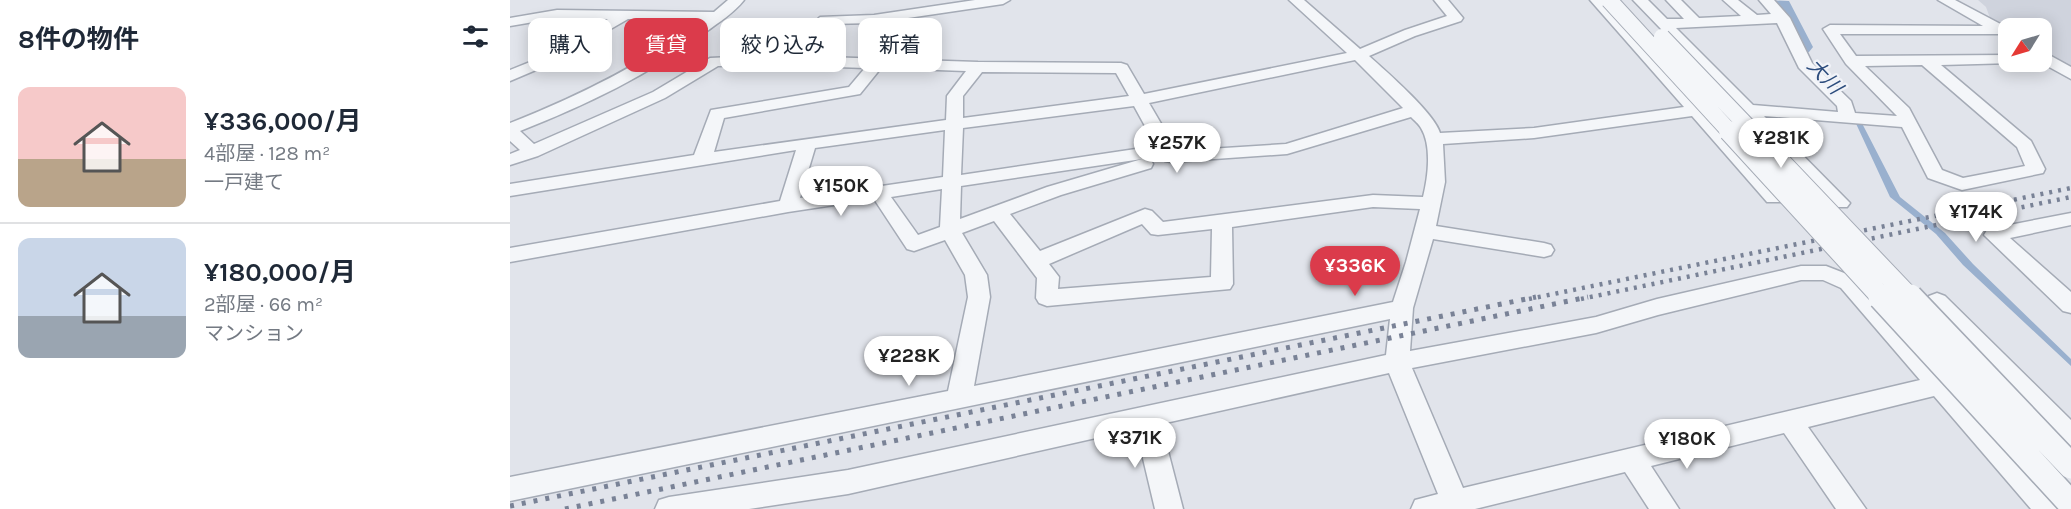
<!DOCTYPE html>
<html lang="ja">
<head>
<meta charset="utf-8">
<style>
  body { margin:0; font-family:Karla,"Noto Sans JP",sans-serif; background:#f6f6f7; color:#1f2937; height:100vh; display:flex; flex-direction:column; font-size:22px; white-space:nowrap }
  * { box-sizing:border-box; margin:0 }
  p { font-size:20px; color:#747a83 }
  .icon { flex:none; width:33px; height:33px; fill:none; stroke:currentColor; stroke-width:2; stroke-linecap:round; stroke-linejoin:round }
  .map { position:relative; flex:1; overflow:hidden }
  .side { display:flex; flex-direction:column; background:#fff; width:510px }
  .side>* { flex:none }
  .top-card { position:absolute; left:18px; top:18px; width:570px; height:54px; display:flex; gap:12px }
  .needle { width:39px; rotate:233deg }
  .controls { position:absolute; left:1488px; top:18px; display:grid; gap:12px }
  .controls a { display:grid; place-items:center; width:54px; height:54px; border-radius:12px; background:#fff; box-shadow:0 3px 15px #0003; font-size:30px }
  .price { position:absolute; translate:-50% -51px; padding:0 14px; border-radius:21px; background:#fff; color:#222; font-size:20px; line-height:39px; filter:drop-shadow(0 2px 3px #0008) }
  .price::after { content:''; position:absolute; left:50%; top:36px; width:18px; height:14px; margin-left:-9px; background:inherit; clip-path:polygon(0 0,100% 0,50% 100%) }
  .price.on { background:#db3b4b; color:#fff }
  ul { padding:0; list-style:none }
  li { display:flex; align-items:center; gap:18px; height:150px; padding:0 18px }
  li+li { border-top:2px solid #e0e1e3 }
  li span { display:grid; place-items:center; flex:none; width:168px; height:120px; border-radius:12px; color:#555 }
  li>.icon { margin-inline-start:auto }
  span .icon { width:72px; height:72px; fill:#fffc; stroke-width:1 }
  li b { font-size:26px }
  h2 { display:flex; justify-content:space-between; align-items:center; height:72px; padding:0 18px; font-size:26px }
  .tag { padding:0 21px; border-radius:12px; background:#fff; box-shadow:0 3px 15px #0003; font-size:21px; line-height:54px }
  .tag.on { background:#db3b4b; color:#fff }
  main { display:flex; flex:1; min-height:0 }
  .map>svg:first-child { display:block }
  .built { fill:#cfd3dd }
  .water { fill:#99b0ce }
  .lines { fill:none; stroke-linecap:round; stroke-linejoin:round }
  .river { fill:#99b0ce; fill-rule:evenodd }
  .minor-casing { stroke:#a5abb6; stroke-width:3 }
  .minor { fill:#f4f6f9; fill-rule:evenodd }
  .rail-far1 { stroke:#798296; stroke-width:4.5; stroke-dasharray:3 6; stroke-linecap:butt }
  .rail { stroke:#798296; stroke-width:5; stroke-dasharray:4 8; stroke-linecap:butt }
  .minor-bridge-far2-casing { stroke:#a5abb6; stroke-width:18; stroke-linecap:butt }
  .minor-bridge-far1-casing { stroke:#a5abb6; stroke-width:22; stroke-linecap:butt }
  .minor-bridge-casing { stroke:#a5abb6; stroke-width:28; stroke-linecap:butt }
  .minor-bridge-far2 { stroke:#f4f6f9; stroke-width:16 }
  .minor-bridge-far1 { stroke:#f4f6f9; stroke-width:20 }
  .minor-bridge { stroke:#f4f6f9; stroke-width:25 }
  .labels { text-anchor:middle; stroke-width:4.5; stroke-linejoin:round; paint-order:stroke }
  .water-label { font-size:20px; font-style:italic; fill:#2d4d7d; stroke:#f1f3f8 }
</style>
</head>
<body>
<main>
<section class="side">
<h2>8件の物件<svg class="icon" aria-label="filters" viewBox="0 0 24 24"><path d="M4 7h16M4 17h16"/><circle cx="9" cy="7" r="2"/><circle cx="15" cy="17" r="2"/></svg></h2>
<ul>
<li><span style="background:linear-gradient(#f6c9c9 60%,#b9a48a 0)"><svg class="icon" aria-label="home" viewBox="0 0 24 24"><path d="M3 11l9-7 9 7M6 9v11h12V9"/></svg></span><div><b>¥336,000/月</b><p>4部屋 · 128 m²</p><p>一戸建て</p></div></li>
<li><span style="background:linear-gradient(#c9d6e8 65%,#9aa5b1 0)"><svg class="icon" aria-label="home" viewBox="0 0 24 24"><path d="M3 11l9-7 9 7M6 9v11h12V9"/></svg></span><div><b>¥180,000/月</b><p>2部屋 · 66 m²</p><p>マンション</p></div></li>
</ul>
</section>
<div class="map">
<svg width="1561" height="509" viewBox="0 0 1561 509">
  <rect width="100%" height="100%" fill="#e1e4eb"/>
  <path class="built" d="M1468,0H1561V69L1532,51V28H1498V31L1481,21L1476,7Z"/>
  <path class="water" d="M1268,6H1273L1303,65L1339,98L1390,197L1435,233L1463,264L1561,359V366L1453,265L1426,234L1380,197L1336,102L1299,66Z"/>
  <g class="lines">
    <path class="river" d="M1253,0L1279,1L1303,47L1299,52L1291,54L1283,52L1261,9Z"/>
    <g class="minor-casing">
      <path id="minor" d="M218,0H234C224,13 209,22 196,32C139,75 76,105 10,131L24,144L143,92L200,58L268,55L310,17L364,15L465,0H500L493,4L364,23L319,24L285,56L468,62L611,63L617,65L634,94L837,53L779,0H794L850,49L895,30L937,16L924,0H938L953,18L951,21L905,36L859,56C877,72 925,114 930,133L1024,128L1174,107L1080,0H1095L1274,198L1271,202H1257L1182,116L1024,138L933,144L935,182L926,226L1034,243L1041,245L1044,250L1041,255L1034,257L923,239L903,308L900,351L1086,317L1147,299L1291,266H1316L1347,278L1549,500L1553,509H1521L1424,396L1298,427L1356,509H1326L1274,433L1141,466L1169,509H1139L1115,472L965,509H901L905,500L928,494L879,373L651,424L673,509H645L626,429L338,494L239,509H145L149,500L159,497L338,470L876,355L880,319L0,501V477L438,391L458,297L455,275L435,240L404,251L397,249L364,199L278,212L0,262V248L270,201L286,150L0,196V184L184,155L201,110L339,87L355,68L272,65L208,66L155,98L28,156L0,165V154L10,150L0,141V123C69,96 133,64 193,20L118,19L40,64L0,81V70L30,58L98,19L47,18L0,26V18L47,10L204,12ZM845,60L893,108L776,144L667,151L639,103ZM371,68L456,71L437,96L436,120L204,152L214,118L350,94ZM472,72L606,73L619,96L453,118V96ZM624,106L646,146L451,175L453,128ZM901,117C904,120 909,124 911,128C922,146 918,177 913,197L863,195L653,222L642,211L635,209L530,251L500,214L551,195L641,168L643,164L641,160L635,159L651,156L655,161L661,162L777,154ZM435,130L433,177L290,198L305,148ZM632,159L537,187L450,219L451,186ZM432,189L430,227L408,235L381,197ZM863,207L910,209L896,262L883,302L464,386L480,297L477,275L452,233L484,221L527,278L526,298L529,303L537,306L720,289L723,284L722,227ZM632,224L641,234L648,235L702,229L701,277L548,289L549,277L539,264ZM1291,280H1313L1331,288L1410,380L953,488L902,368L1086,333L1148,315Z
        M1123,0H1138L1157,19H1174L1156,0H1171L1189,18L1231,16L1213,0H1228L1247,15L1261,14L1249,0H1264L1280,18L1302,63L1341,101L1345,113L1387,116L1336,64L1313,29L1320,25L1473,26L1428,0H1445L1498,28V34H1330L1346,56L1498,55V62H1505L1503,63L1431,65L1521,141L1535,169L1533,173L1452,190L1418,178L1392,127L1254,116L1340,203L1337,207H1323ZM1267,23L1289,68L1327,106L1328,112L1243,105L1166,28ZM1412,65L1507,147L1515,166L1453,178L1432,170L1399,108L1355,66Z
        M1532,51L1561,67V79L1530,62Z
        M1561,213V225L1500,238L1561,292V313L1553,311L1474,235L1477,230L1484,228Z
        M1427,293L1435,296L1561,420V448L1552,445L1419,306L1416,301L1419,296Z"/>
    </g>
    <use href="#minor" class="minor"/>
    <path class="rail-far1" d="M1019,299L1561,188
      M1071,299L1561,197"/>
    <path class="rail" d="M0,506L1026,297
      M55,509L1078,297"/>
    <g class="minor-bridge-far2-casing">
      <path id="minor-bridge-far2" d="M1099,0L1220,132
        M1152,37L1243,132"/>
    </g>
    <g class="minor-bridge-far1-casing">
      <path id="minor-bridge-far1" d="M1219,131L1373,299
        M1241,131L1401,299"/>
    </g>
    <g class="minor-bridge-casing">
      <path id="minor-bridge" d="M1371,297L1561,504
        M1400,297L1561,466"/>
    </g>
    <use href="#minor-bridge-far2" class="minor-bridge-far2"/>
    <use href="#minor-bridge-far1" class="minor-bridge-far1"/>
    <use href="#minor-bridge" class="minor-bridge"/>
  </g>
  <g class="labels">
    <g class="water-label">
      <text transform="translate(1315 76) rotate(47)" y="7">大川</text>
    </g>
  </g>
</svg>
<div class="controls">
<a><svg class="needle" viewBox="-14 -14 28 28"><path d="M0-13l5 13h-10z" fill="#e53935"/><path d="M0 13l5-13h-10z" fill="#747a83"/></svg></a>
</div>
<b class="price" style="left:1271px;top:169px">¥281K</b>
<b class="price" style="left:667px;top:174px">¥257K</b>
<b class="price" style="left:331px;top:217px">¥150K</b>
<b class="price" style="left:1466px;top:243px">¥174K</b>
<b class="price on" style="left:845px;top:297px">¥336K</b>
<b class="price" style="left:399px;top:387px">¥228K</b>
<b class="price" style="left:625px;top:469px">¥371K</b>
<b class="price" style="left:1177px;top:470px">¥180K</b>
<div class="top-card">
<a class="tag">購入</a>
<a class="tag on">賃貸</a>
<a class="tag">絞り込み</a>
<a class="tag">新着</a>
</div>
</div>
</main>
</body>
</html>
